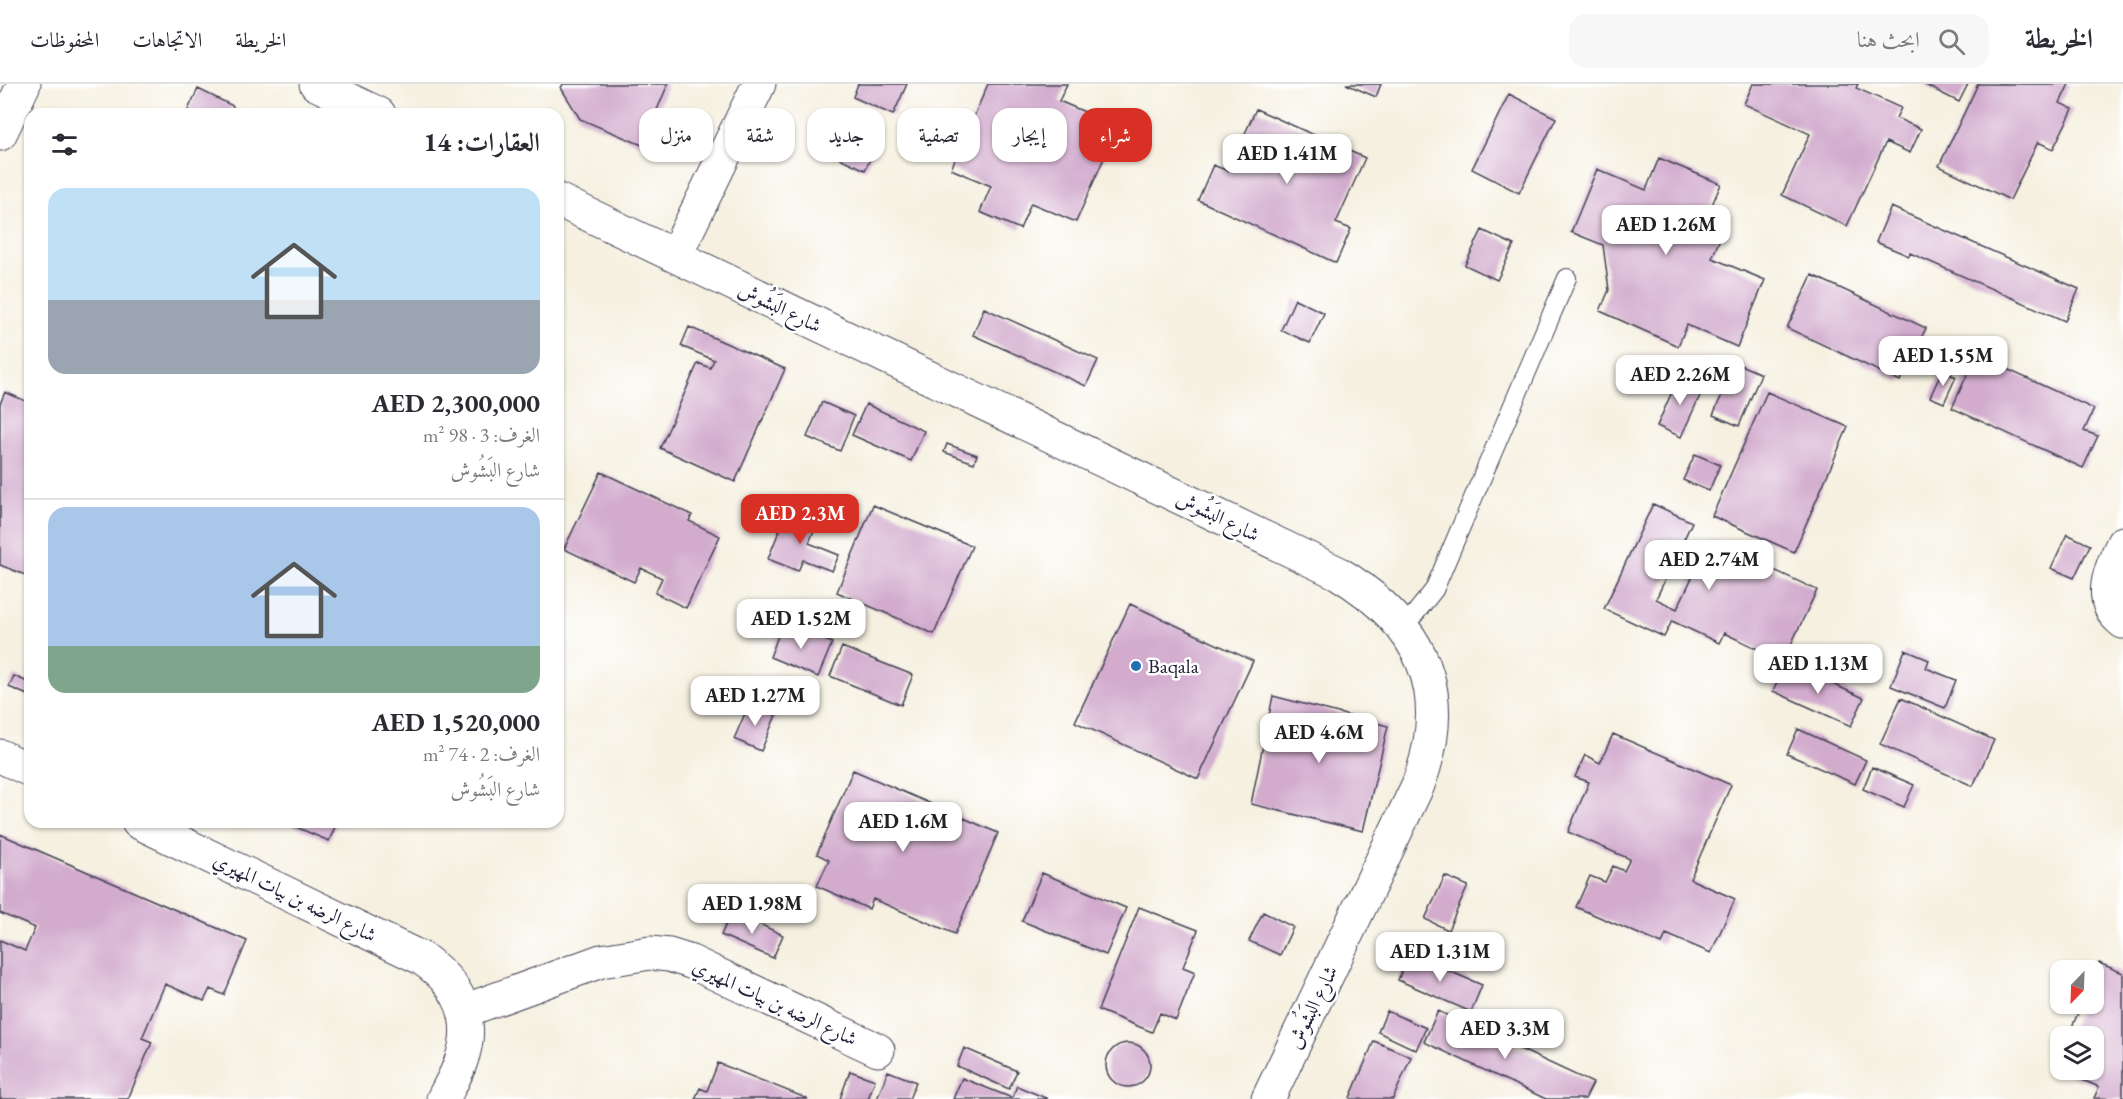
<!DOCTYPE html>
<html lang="ar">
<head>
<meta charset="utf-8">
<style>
  body { margin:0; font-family:"EB Garamond",Amiri,serif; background:#f7f7f7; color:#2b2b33; direction:rtl; height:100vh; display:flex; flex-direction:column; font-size:22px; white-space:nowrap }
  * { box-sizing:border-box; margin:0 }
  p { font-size:20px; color:#7c7c81 }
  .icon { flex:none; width:33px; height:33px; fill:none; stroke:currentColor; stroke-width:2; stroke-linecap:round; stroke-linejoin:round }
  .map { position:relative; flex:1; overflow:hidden; direction:ltr }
  .side { position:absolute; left:24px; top:24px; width:540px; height:720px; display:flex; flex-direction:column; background:#fff; border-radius:18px; box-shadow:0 2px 4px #0004; direction:rtl }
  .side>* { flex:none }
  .hud { position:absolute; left:582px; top:24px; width:570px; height:54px; direction:rtl; display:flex; gap:12px }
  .needle { width:39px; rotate:203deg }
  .tools { position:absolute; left:2050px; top:876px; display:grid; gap:12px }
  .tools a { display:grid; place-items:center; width:54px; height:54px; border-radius:12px; background:#fff; box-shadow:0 2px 4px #0004; font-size:30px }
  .price { position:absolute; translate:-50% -51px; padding:0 14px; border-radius:12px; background:#fff; color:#222; font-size:20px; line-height:39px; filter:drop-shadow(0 2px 3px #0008) }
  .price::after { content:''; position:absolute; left:50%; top:36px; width:18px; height:14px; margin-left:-9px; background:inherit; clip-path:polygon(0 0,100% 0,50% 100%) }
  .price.selected { background:#d93025; color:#fff }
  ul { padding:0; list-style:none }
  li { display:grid; align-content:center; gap:12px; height:318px; padding:0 24px }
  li+li { border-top:2px solid #e1e1e2 }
  li span { display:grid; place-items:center; height:186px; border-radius:18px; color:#555 }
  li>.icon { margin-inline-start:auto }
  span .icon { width:108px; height:108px; fill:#fffc; stroke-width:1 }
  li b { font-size:26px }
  h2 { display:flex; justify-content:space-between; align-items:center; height:72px; padding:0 24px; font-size:26px }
  .chip { padding:0 21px; border-radius:18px; background:#fff; box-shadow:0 2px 4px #0004; font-size:21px; line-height:54px }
  .chip.selected { background:#d93025; color:#fff }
  header { display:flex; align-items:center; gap:36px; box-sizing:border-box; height:84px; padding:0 30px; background:#fff; border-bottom:2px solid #e1e1e2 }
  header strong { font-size:28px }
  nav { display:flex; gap:33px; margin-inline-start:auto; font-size:21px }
  .search { width:420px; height:54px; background:#f7f7f7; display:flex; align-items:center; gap:15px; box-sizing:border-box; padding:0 21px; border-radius:18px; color:#7c7c81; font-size:22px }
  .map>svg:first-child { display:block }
  .building { fill:#d2abcd }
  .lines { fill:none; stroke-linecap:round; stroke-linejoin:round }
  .service-casing { stroke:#424154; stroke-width:20 }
  .minor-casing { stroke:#424154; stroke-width:35 }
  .service { stroke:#fff; stroke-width:18 }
  .minor { stroke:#fff; stroke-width:33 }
  .poi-dot { fill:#1f6fb2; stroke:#fff; stroke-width:2 }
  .labels { text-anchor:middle; stroke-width:5; stroke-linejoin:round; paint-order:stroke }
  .street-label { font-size:20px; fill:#22223b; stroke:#fff }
  .poi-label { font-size:20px; fill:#22223b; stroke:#fff; text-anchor:start }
</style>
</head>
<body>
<header>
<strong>الخريطة</strong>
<div class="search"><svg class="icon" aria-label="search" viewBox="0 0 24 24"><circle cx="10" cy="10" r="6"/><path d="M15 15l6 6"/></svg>ابحث هنا</div>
<nav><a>الخريطة</a><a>الاتجاهات</a><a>المحفوظات</a></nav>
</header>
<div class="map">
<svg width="2123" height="1015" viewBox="0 0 2123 1015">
  <rect width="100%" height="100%" fill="#fff"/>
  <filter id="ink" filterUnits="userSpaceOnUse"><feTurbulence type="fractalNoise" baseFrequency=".0167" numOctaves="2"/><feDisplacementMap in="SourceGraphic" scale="12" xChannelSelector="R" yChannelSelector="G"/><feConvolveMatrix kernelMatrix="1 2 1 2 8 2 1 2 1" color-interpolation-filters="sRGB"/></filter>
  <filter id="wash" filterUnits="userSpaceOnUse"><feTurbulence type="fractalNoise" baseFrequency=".008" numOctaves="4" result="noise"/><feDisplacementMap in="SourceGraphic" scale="24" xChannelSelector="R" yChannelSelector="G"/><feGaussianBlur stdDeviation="1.35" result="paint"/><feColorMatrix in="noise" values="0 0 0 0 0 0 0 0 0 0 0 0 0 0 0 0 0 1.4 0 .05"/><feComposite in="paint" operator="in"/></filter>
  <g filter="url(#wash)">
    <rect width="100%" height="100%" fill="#f5f0e0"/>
    <g id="blocks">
      <path class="building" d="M563,0H668L642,61L580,35L561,4Z
        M858,0H907L893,31L853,13Z
        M988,0H1067L1059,17L1118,42L1076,138L1031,119L1020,145L980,128L991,102L951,85Z
        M1346,0H1381L1376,13Z
        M1753,0H1858L1856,4L1901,24L1896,34L1921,45L1910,69L1886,58L1847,142L1782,111L1810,50L1744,20Z
        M1923,0H1968L1959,18Z
        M1978,0H2069L2060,19L2073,25L2053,65L2038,58L2010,116L1939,82Z
        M198,5L233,22L229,30H186Z
        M1509,10L1556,34L1519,109L1472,85Z
        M1256,25L1365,74L1336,139L1351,145L1336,179L1198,116L1213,81L1228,87Z
        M847,51L875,64L865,86L837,73Z
        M1659,74L1721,100L1702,144L1721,152L1712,174L1765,196L1737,263L1687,241L1678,262L1600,227L1609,206L1603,161L1571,148L1597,85L1646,106Z
        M1891,123L2079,205L2065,237L1910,169L1909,172L1876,158Z
        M1482,146L1514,161L1497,196L1465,181Z
        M1812,191L1926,244L1900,297L1787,244Z
        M1295,215L1324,229L1310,259L1281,246Z
        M984,224L1098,276L1086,302L973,251Z
        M689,243L785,285L735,398L660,364L698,279L710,284L714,276L681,262Z
        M1976,271L2094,325L2084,347L2098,352L2083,384L1952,324Z
        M1736,279L1761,290L1739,342L1713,331Z
        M1942,287L1956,293L1944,319L1930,313Z
        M1679,292L1704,303L1681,353L1657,342Z
        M5,308L30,319V493L0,481V320Z
        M1767,308L1848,343L1794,468L1712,432Z
        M822,318L854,332L840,367L807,353Z
        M866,320L924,347L911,377L852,351Z
        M947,360L977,371L974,379L944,368Z
        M1695,370L1720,381L1709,407L1683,396Z
        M601,388L692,431L689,437L720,452L686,524L655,509L662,494L641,484L634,498L564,465Z
        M1653,420L1692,438L1656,515L1677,525L1710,456L1817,506L1783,577L1724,549L1719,559L1672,537L1664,553L1604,525Z
        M873,421L972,462L934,550L837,508Z
        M787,427L817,439L809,459L839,471L832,487L803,476L798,487L768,475Z
        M2067,450L2090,461L2074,494L2051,484Z
        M1130,520L1253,577L1198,695L1075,638Z
        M783,539L832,559L818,593L770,573Z
        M842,563L913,591L901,621L830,592Z
        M1905,566L1929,576L1926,584L1956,596L1945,624L1891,602Z
        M1785,579L1864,614L1851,642L1773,607Z
        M14,592L30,599V612L9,603Z
        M1273,612L1388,642L1363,747L1251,720Z
        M1901,614L1994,656L1973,702L1880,660Z
        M749,620L776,631L761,667L734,655Z
        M1798,645L1866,676L1855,700L1787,670Z
        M1613,650L1731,701L1690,795L1735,815L1711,869L1666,850L1662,860L1576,823L1590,792L1605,798L1613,782L1624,787L1630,775L1568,748L1589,698L1575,693L1585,671L1600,679Z
        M1872,683L1914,701L1904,723L1863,705Z
        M853,686L998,749L955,850L873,815L869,825L817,802L829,776L817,770Z
        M284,738H337L329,757Z
        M0,750L247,857L224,911L210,905L204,917L165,900L142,954L152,958L128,1015H0V856L25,867L35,844L0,829Z
        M1042,789L1126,824L1106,871L1022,837Z
        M1445,792L1468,802L1448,846L1425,835Z
        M1139,823L1198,846L1183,883L1195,888L1176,936L1160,929L1152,948L1098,926Z
        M732,827L783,851L773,874L721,851Z
        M1263,828L1293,843L1280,871L1249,857Z
        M1409,870L1482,901L1471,928L1398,896Z
        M2099,879L2123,889V1015L2094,1014L2099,1003L2054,984L2061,969V986H2094V952H2068L2082,920H2094V891Z
        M1387,927L1426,944L1416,966L1378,948Z
        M1438,927L1593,999L1585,1015H1546L1424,958Z
        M1374,957L1411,973L1393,1015H1352L1350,1014Z
        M1106 981a22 22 0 1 1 44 0a22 22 0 1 1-44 0Z
        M964,964L1017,987L1009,1005L957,982Z
        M718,979L808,1015H695L700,1004L707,1007Z
        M850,987L875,996L868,1015H840Z
        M888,987L916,998L909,1015H877Z
        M962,994L1012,1014L1017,1002L1048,1015H953Z"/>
    </g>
  </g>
  <g filter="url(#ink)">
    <use href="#blocks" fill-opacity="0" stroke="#424154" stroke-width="1.5"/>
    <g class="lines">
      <g class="service-casing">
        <path id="service" d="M1400,540L1414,531L1434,506L1567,194"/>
      </g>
      <g class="minor-casing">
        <path id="minor" d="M316,0L379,30
          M0,50L24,0
          M558,116L1338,489C1422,540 1454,607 1418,701L1268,1015
          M675,172L759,0
          M2123,459C2111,484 2095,517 2123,538
          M0,672L30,686
          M138,738L421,874C457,898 477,933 461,977C457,990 449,1003 443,1015
          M464,927L601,877L650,869L669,871L691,878L878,966"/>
      </g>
      <use href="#service" class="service"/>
      <use href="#minor" class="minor"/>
    </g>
  </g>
  <circle class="poi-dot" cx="1136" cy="582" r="6"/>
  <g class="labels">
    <g class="street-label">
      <text transform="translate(780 223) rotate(26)" y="7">شارع البَشُوش</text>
      <text transform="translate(1218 432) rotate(26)" y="7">شارع البَشُوش</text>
      <text transform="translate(295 813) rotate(26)" y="7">شارع الرضه بن بيات المهيري</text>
      <text transform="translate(775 918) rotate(25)" y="7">شارع الرضه بن بيات المهيري</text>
      <text transform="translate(1312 923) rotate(-64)" y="7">شارع البَشُوش</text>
    </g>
    <g class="poi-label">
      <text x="1148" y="589">Baqala</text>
    </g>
  </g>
</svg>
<div class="tools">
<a><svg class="needle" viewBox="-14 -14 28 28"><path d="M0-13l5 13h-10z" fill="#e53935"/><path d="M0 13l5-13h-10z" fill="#7c7c81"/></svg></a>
<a><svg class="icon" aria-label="layers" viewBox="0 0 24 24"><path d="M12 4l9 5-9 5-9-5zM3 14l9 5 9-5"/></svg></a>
</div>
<b class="price" style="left:1287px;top:101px">AED 1.41M</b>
<b class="price" style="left:1666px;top:172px">AED 1.26M</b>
<b class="price" style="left:1943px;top:303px">AED 1.55M</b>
<b class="price" style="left:1680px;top:322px">AED 2.26M</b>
<b class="price selected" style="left:800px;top:461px">AED 2.3M</b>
<b class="price" style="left:1709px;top:507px">AED 2.74M</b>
<b class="price" style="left:801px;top:566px">AED 1.52M</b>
<b class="price" style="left:1818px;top:611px">AED 1.13M</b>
<b class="price" style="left:755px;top:643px">AED 1.27M</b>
<b class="price" style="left:1319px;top:680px">AED 4.6M</b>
<b class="price" style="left:903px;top:769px">AED 1.6M</b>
<b class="price" style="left:752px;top:851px">AED 1.98M</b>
<b class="price" style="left:1440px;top:899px">AED 1.31M</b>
<b class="price" style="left:1505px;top:976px">AED 3.3M</b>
<div class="hud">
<a class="chip selected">شراء</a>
<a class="chip">إيجار</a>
<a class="chip">تصفية</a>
<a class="chip">جديد</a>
<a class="chip">شقة</a>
<a class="chip">منزل</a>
</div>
<section class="side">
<h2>العقارات: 14<svg class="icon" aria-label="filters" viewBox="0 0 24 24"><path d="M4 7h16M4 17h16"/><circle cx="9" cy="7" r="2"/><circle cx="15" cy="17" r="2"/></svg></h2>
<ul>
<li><span style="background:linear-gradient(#bfe0f5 60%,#9aa5b1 0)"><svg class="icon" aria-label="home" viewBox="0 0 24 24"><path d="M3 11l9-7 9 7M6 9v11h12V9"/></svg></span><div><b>AED 2,300,000</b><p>الغرف: 3 · 98 m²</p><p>شارع البَشُوش</p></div></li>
<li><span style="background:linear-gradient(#a9c7e8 75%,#7fa58c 0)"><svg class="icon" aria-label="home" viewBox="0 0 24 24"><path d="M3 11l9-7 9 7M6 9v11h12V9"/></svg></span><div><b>AED 1,520,000</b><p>الغرف: 2 · 74 m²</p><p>شارع البَشُوش</p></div></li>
</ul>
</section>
</div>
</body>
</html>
